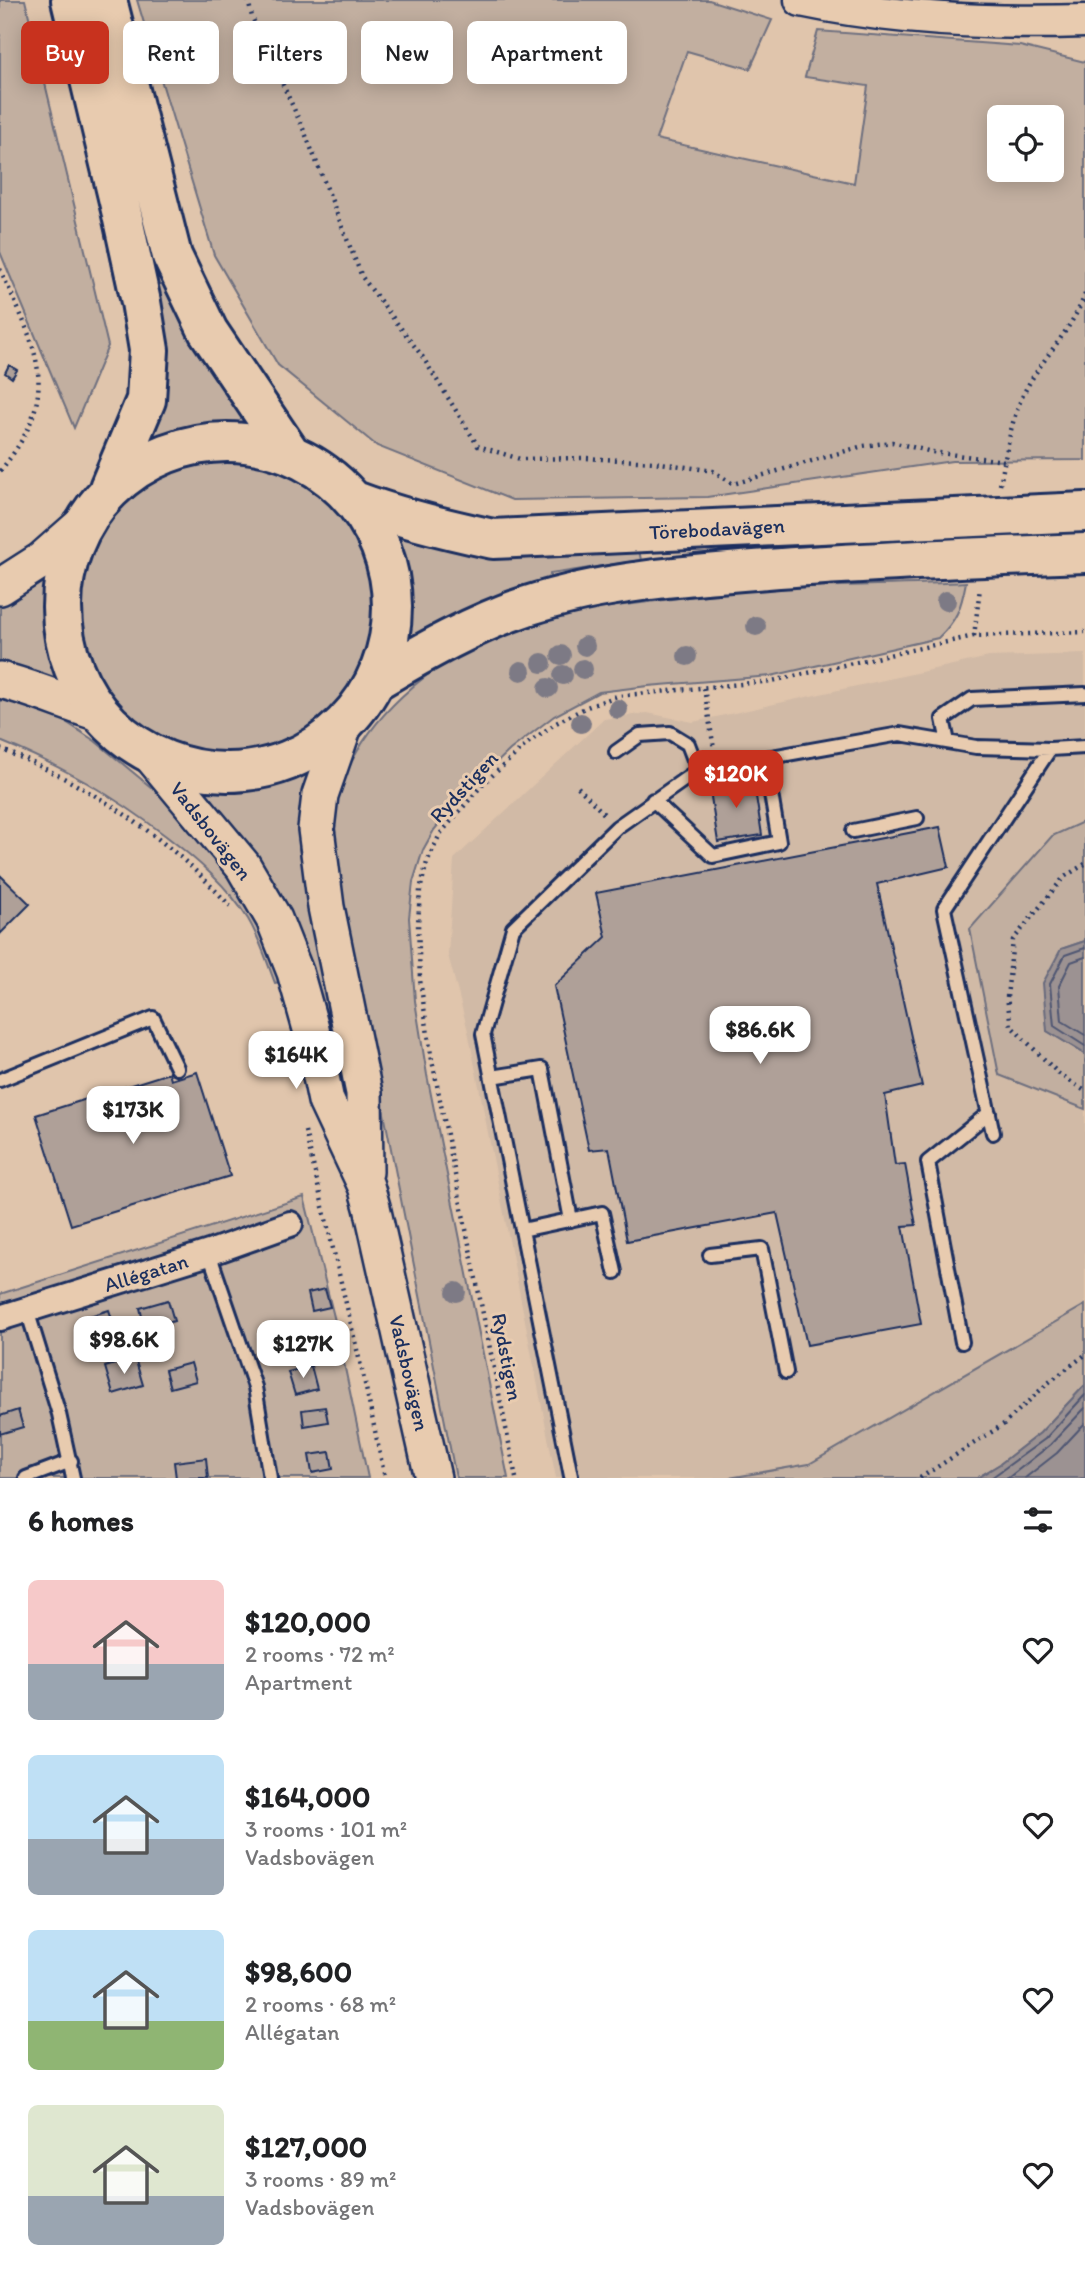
<!DOCTYPE html>
<html lang="en">
<head>
<meta charset="utf-8">
<style>
  body { margin:0; font-family:Itim,sans-serif; background:#f6f6f6; color:#202124; height:100vh; display:flex; flex-direction:column; font-size:26px; white-space:nowrap }
  * { box-sizing:border-box; margin:0 }
  p { font-size:23px; color:#757577 }
  .icon { flex:none; width:38px; height:38px; fill:none; stroke:currentColor; stroke-width:2; stroke-linecap:round; stroke-linejoin:round }
  .map { position:relative; height:1478px; overflow:hidden }
  .drawer { display:flex; flex-direction:column; background:#fff; flex:1 }
  .drawer>* { flex:none }
  .top-card { position:absolute; left:21px; top:21px; width:700px; height:63px; display:flex; gap:14px }
  .tools { position:absolute; left:987px; top:105px; display:grid; gap:14px }
  .tools a { display:grid; place-items:center; width:77px; height:77px; border-radius:10px; background:#fff; box-shadow:0 4px 18px #0003; font-size:35px }
  .price { position:absolute; translate:-50% -60px; padding:0 16px; border-radius:14px; background:#fff; color:#222; font-size:23px; line-height:46px; filter:drop-shadow(0 2px 4px #0008) }
  .price::after { content:''; position:absolute; left:50%; top:42px; width:21px; height:16px; margin-left:-10px; background:inherit; clip-path:polygon(0 0,100% 0,50% 100%) }
  .price.current { background:#c8321e; color:#fff }
  ul { padding:0; list-style:none }
  li { display:flex; align-items:center; gap:21px; height:175px; padding:0 28px }
  li span { display:grid; place-items:center; flex:none; width:196px; height:140px; border-radius:10px; color:#555 }
  li>.icon { margin-inline-start:auto }
  span .icon { width:84px; height:84px; fill:#fffc; stroke-width:1 }
  li b { font-size:30px }
  h2 { display:flex; justify-content:space-between; align-items:center; height:84px; padding:0 28px; font-size:30px }
  .chip { padding:0 24px; border-radius:10px; background:#fff; box-shadow:0 4px 18px #0003; font-size:24px; line-height:63px }
  .chip.current { background:#c8321e; color:#fff }
  .map>svg:first-child { display:block }
  .built { fill:#d1baa6 }
  .green { fill:#c2afa0; stroke:#6e6f7f; stroke-width:2; fill-rule:evenodd }
  .water { fill:#9c9292; stroke:#686a7d; stroke-width:2 }
  .lines { fill:none; stroke-linecap:round; stroke-linejoin:round }
  .shore { stroke:#4f5773; stroke-width:2 }
  .building { fill:#afa098; stroke:#1b2f5e; stroke-width:2 }
  .service-casing { stroke:#1b2f5e; stroke-width:18 }
  .minor-casing { stroke:#1b2f5e; stroke-width:30 }
  .tertiary-casing { stroke:#1b2f5e; stroke-width:37 }
  .secondary-casing { stroke:#1b2f5e; stroke-width:40 }
  .trunk-casing { stroke:#1b2f5e; stroke-width:44 }
  .path { stroke:#1b2f5e; stroke-width:4.5; stroke-dasharray:2 5; stroke-linecap:butt }
  .service { stroke:#e8cbaf; stroke-width:12 }
  .minor { stroke:#e8cbaf; stroke-width:24 }
  .tertiary { stroke:#e8cbaf; stroke-width:32 }
  .secondary { stroke:#e8cbaf; stroke-width:35 }
  .trunk { stroke:#e8cbaf; stroke-width:38 }
  .tree { fill:#7d7a85 }
  .labels { text-anchor:middle; stroke-width:6; stroke-linejoin:round; paint-order:stroke }
  .street-label { font-size:21px; fill:#1b2f5e; stroke:#e8cbaf }
</style>
</head>
<body>
<div class="map">
<svg width="1085" height="1478" viewBox="0 0 1085 1478">
  <rect width="100%" height="100%" fill="#e0c5ac"/>
  <filter id="ink" filterUnits="userSpaceOnUse"><feTurbulence type="fractalNoise" baseFrequency=".0143" numOctaves="2"/><feDisplacementMap in="SourceGraphic" scale="14" xChannelSelector="R" yChannelSelector="G"/><feConvolveMatrix kernelMatrix="1 2 1 2 8 2 1 2 1" color-interpolation-filters="sRGB"/></filter>
  <g filter="url(#ink)">
    <path class="built" d="M1085,654V821L1051,836L1000,1075L1085,1109V1305L809,1464L729,1478H556L468,1031L448,955L454,859L604,719L647,713L693,722L989,657Z"/>
    <path class="green" d="M0,0H25L108,346L74,428L0,252Z
      M137,0H709L772,20L750,69L687,51L656,139L854,183L868,86L805,77L818,31L1020,46L1085,62V460L952,461L707,497L512,500L377,446L278,365L214,255ZM999,117H1052V170H999Z
      M132,193L262,432C221,428 193,431 155,445L150,437Z
      M76 604a151 151 0 1 1 302 0a151 151 0 1 1-302 0Z
      M392,526L639,550L641,560L550,574V579C493,594 455,613 406,647L398,643C404,605 401,570 387,534Z
      M46,570L54,574C49,611 53,649 70,682L65,690L0,668V601Z
      M966,582C961,608 957,620 938,638L771,676L648,686L599,692L554,716L510,750L462,796L434,830L423,850L413,882L409,918L415,1001L427,1075L508,1478H456L333,855C333,844 331,833 332,823C347,722 438,653 529,622C559,612 602,608 633,604C684,597 735,591 786,588C846,585 906,585 966,582Z
      M0,695L49,711L95,741L169,802L210,844L265,937L282,981L275,983C267,962 260,939 248,919C228,886 196,859 166,836C113,795 62,766 0,741Z
      M302,763L310,767L301,804L299,849L348,1098H340L327,1042L187,783L192,776C230,783 266,776 302,763Z
      M1085,821V941L1061,949L1047,1031L1085,1054V1109L999,1075L970,929L1052,836Z
      M304,1197L336,1325L368,1478H0V1294Z
      M1085,1305V1385L1040,1433L1000,1464L977,1478H729L809,1464Z"/>
    <path class="water" d="M1085,941V1054L1047,1031L1043,983L1061,949Z
      M1085,1385V1478H977L1000,1464L1040,1433Z"/>
    <g class="lines">
      <path class="shore" d="M1085,948L1065,955L1050,984L1054,1026L1085,1046
        M1085,957L1071,962L1059,986L1062,1021L1085,1035
        M991,1478L1045,1439L1085,1395
        M1008,1478L1050,1445L1085,1408
        M1025,1478L1057,1453L1085,1423"/>
    </g>
    <path class="building" d="M9,365L17,370L12,378L5,373Z
      M753,777L762,835L718,842L709,784Z
      M940,827L949,867L877,884L922,1086L885,1095L895,1165L905,1164L916,1225L903,1226L921,1324L807,1345L777,1213L627,1241L609,1148L589,1150L554,986L606,937L596,893Z
      M0,875L30,904L0,934Z
      M197,1072L230,1176L71,1225L36,1115L169,1073L171,1080Z
      M325,1289L330,1307L312,1311L308,1293Z
      M168,1300L174,1321L145,1329L140,1308Z
      M109,1310L117,1334L97,1340L90,1316Z
      M139,1325L143,1338L126,1343L122,1330Z
      M135,1358L143,1385L113,1394L105,1367Z
      M191,1363L196,1381L170,1388L165,1370Z
      M311,1366L317,1389L295,1395L288,1372Z
      M325,1407L328,1422L304,1426L302,1410Z
      M18,1410L23,1427L0,1434V1416Z
      M330,1452L333,1469L312,1473L309,1455Z
      M206,1458L208,1478H176L174,1462Z"/>
    <g class="lines">
      <g class="service-casing">
        <path id="service" d="M948,742L943,719L972,699L1085,694
          M616,752L640,735L670,733L688,744L698,770
          M653,800L713,856L779,842L765,758
          M853,831L917,818
          M492,1077L542,1069L571,1220
          M0,1080L153,1018L177,1068
          M993,1133L944,909L1050,749
          M522,1230L602,1213L615,1272
          M209,1253L255,1387L270,1478
          M710,1255L762,1249L786,1372
          M27,1310L59,1414L73,1478
          M962,1342L928,1162L989,1113
          M571,1476L483,1034L513,928L617,827L698,770L900,734L976,747L1050,749L1085,747
          M26,1478L71,1461"/>
      </g>
      <g class="minor-casing">
        <path id="minor" d="M0,1318L209,1253L290,1224"/>
      </g>
      <g class="tertiary-casing">
        <path id="tertiary" d="M801,0C895,20 990,24 1085,21"/>
      </g>
      <g class="secondary-casing">
        <path id="secondary" d="M0,587L42,560L84,523
          M0,680C34,688 66,703 99,713
          M345,723L320,795L316,829L326,907L364,1093L365,1172
          M150,754L243,866L274,919L295,972L311,1029L326,1101L366,1186L372,1207L433,1478"/>
      </g>
      <g class="trunk-casing">
        <path id="trunk" d="M71,0L121,210L141,302L149,350L146,400L109,488
          M107,0L172,256L208,331L290,453
          M62 607a165 165 0 1 1 330 0a165 165 0 1 1-330 0Z
          M355,501C400,518 446,529 493,539L1085,512
          M375,681C422,653 475,623 527,606C604,581 687,575 767,569C873,561 979,557 1085,553"/>
      </g>
      <path class="path" d="M248,0L252,17L305,133L362,277L422,356L478,446L520,459L585,458L654,462L713,471L733,484L863,446L892,442L932,452L1005,461
        M0,269C37,350 64,393 0,471
        M1000,485C1008,446 1011,411 1033,377C1051,349 1074,325 1085,294
        M974,636L980,588
        M704,688L714,749
        M0,749C88,784 166,835 230,906
        M578,787L604,814
        M1085,864L1064,877L1013,940L1007,997L1011,1026L1059,1074L1085,1091
        M305,1131L364,1379L385,1478
        M516,1478L431,1055L420,980L418,924L420,890L427,862L440,834L483,784L528,743L556,723L587,707L617,696L772,681L974,636L1085,632
        M920,1478L1004,1424L1048,1383L1085,1355"/>
      <use href="#service" class="service"/>
      <use href="#minor" class="minor"/>
      <use href="#tertiary" class="tertiary"/>
      <use href="#secondary" class="secondary"/>
      <use href="#trunk" class="trunk"/>
    </g>
    <g class="tree">
      <circle cx="946" cy="601" r="10"/>
      <circle cx="756" cy="626" r="10"/>
      <circle cx="585" cy="646" r="10"/>
      <circle cx="561" cy="655" r="10"/>
      <circle cx="687" cy="656" r="10"/>
      <circle cx="542" cy="663" r="10"/>
      <circle cx="583" cy="669" r="10"/>
      <circle cx="521" cy="671" r="10"/>
      <circle cx="563" cy="675" r="10"/>
      <circle cx="548" cy="688" r="10"/>
      <circle cx="618" cy="709" r="10"/>
      <circle cx="581" cy="723" r="10"/>
      <circle cx="456" cy="1292" r="10"/>
    </g>
  </g>
  <g class="labels">
    <g class="street-label">
      <text transform="translate(717 529) rotate(-3)" y="7">Törebodavägen</text>
      <text transform="translate(464 787) rotate(-47)" y="7">Rydstigen</text>
      <text transform="translate(211 831) rotate(52)" y="7">Vadsbovägen</text>
      <text transform="translate(146 1273) rotate(-17)" y="7">Allégatan</text>
      <text transform="translate(507 1357) rotate(79)" y="7">Rydstigen</text>
      <text transform="translate(409 1373) rotate(77)" y="7">Vadsbovägen</text>
    </g>
  </g>
</svg>
<div class="tools">
<a><svg class="icon" aria-label="locate" viewBox="0 0 24 24"><circle cx="12" cy="12" r="6"/><path d="M12 2v4M12 18v4M2 12h4M18 12h4"/></svg></a>
</div>
<b class="price current" style="left:736px;top:810px">$120K</b>
<b class="price" style="left:760px;top:1066px">$86.6K</b>
<b class="price" style="left:296px;top:1091px">$164K</b>
<b class="price" style="left:133px;top:1146px">$173K</b>
<b class="price" style="left:124px;top:1376px">$98.6K</b>
<b class="price" style="left:303px;top:1380px">$127K</b>
<div class="top-card">
<a class="chip current">Buy</a>
<a class="chip">Rent</a>
<a class="chip">Filters</a>
<a class="chip">New</a>
<a class="chip">Apartment</a>
</div>
</div>
<section class="drawer">
<h2>6 homes<svg class="icon" aria-label="filters" viewBox="0 0 24 24"><path d="M4 7h16M4 17h16"/><circle cx="9" cy="7" r="2"/><circle cx="15" cy="17" r="2"/></svg></h2>
<ul>
<li><span style="background:linear-gradient(#f6c9c9 60%,#9aa5b1 0)"><svg class="icon" aria-label="home" viewBox="0 0 24 24"><path d="M3 11l9-7 9 7M6 9v11h12V9"/></svg></span><div><b>$120,000</b><p>2 rooms · 72 m²</p><p>Apartment</p></div><svg class="icon" aria-label="heart" viewBox="0 0 24 24"><path d="M12 20l-8-8c-3-5 5-10 8-4 3-6 11-1 8 4z"/></svg></li>
<li><span style="background:linear-gradient(#bfe0f5 60%,#9aa5b1 0)"><svg class="icon" aria-label="home" viewBox="0 0 24 24"><path d="M3 11l9-7 9 7M6 9v11h12V9"/></svg></span><div><b>$164,000</b><p>3 rooms · 101 m²</p><p>Vadsbovägen</p></div><svg class="icon" aria-label="heart" viewBox="0 0 24 24"><path d="M12 20l-8-8c-3-5 5-10 8-4 3-6 11-1 8 4z"/></svg></li>
<li><span style="background:linear-gradient(#bfe0f5 65%,#8fb573 0)"><svg class="icon" aria-label="home" viewBox="0 0 24 24"><path d="M3 11l9-7 9 7M6 9v11h12V9"/></svg></span><div><b>$98,600</b><p>2 rooms · 68 m²</p><p>Allégatan</p></div><svg class="icon" aria-label="heart" viewBox="0 0 24 24"><path d="M12 20l-8-8c-3-5 5-10 8-4 3-6 11-1 8 4z"/></svg></li>
<li><span style="background:linear-gradient(#dfe7d0 65%,#9aa5b1 0)"><svg class="icon" aria-label="home" viewBox="0 0 24 24"><path d="M3 11l9-7 9 7M6 9v11h12V9"/></svg></span><div><b>$127,000</b><p>3 rooms · 89 m²</p><p>Vadsbovägen</p></div><svg class="icon" aria-label="heart" viewBox="0 0 24 24"><path d="M12 20l-8-8c-3-5 5-10 8-4 3-6 11-1 8 4z"/></svg></li>
</ul>
</section>
</body>
</html>
